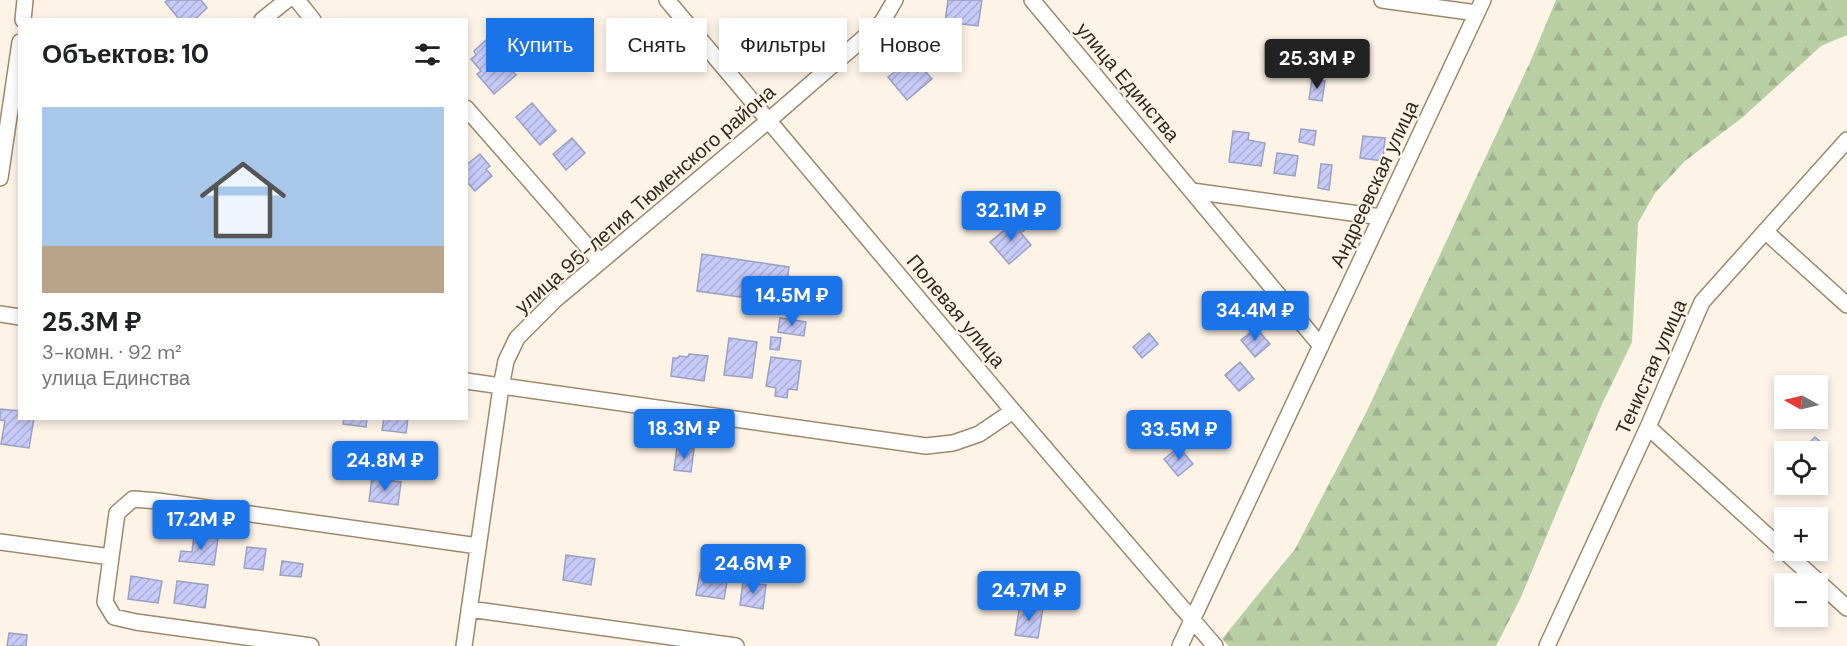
<!DOCTYPE html>
<html lang="ru">
<head>
<meta charset="utf-8">
<style>
  body { margin:0; font-family:"DM Sans",sans-serif; background:#f6f6f6; color:#202124; height:100vh; display:flex; flex-direction:column; font-size:22px; white-space:nowrap }
  * { box-sizing:border-box; margin:0 }
  p { font-size:20px; color:#757577 }
  .icon { flex:none; width:33px; height:33px; fill:none; stroke:currentColor; stroke-width:2; stroke-linecap:round; stroke-linejoin:round }
  .map { position:relative; flex:1; overflow:hidden }
  .side { position:absolute; left:18px; top:18px; width:450px; height:402px; display:flex; flex-direction:column; background:#fff; border-radius:0px; box-shadow:0 3px 9px #0003 }
  .side>* { flex:none }
  .guide { position:absolute; left:486px; top:18px; width:570px; height:54px; display:flex; gap:12px }
  .needle { width:39px; rotate:278deg }
  .tools { position:absolute; left:1774px; top:375px; display:grid; gap:12px }
  .tools a { display:grid; place-items:center; width:54px; height:54px; border-radius:0px; background:#fff; box-shadow:0 3px 9px #0003; font-size:30px }
  .price { position:absolute; translate:-50% -51px; padding:0 14px; border-radius:6px; background:#1a73e8; color:#fff; font-size:20px; line-height:39px; filter:drop-shadow(0 2px 3px #0008) }
  .price::after { content:''; position:absolute; left:50%; top:36px; width:18px; height:14px; margin-left:-9px; background:inherit; clip-path:polygon(0 0,100% 0,50% 100%) }
  .price.current { background:#222; color:#fff }
  ul { padding:0; list-style:none }
  li { display:grid; align-content:center; gap:12px; height:318px; padding:0 24px }
  li+li { border-top:2px solid #e0e0e0 }
  li span { display:grid; place-items:center; height:186px; border-radius:0px; color:#555 }
  li>.icon { margin-inline-start:auto }
  span .icon { width:108px; height:108px; fill:#fffc; stroke-width:1 }
  li b { font-size:26px }
  h2 { display:flex; justify-content:space-between; align-items:center; height:72px; padding:0 24px; font-size:26px }
  .chip { padding:0 21px; border-radius:0px; background:#fff; box-shadow:0 3px 9px #0003; font-size:21px; line-height:54px }
  .chip.current { background:#1a73e8; color:#fff }
  .map>svg:first-child { display:block }
  .forest { fill:url(#forest-firs) }
  .building { fill:url(#building-hatch); stroke:#9ca0c1; stroke-width:1.5 }
  .lines { fill:none; stroke-linecap:round; stroke-linejoin:round }
  .minor-casing { stroke:#9f896c; stroke-width:18 }
  .minor { stroke:#fff; stroke-width:15 }
  .labels { text-anchor:middle; stroke-width:4.5; stroke-linejoin:round; paint-order:stroke }
  .street-label { font-size:20px; fill:#332a1e; stroke:#fdf3e7 }
</style>
</head>
<body>
<div class="map">
<svg width="1847" height="646" viewBox="0 0 1847 646">
  <defs>
    <pattern id="forest-firs" width="22" height="20" patternUnits="userSpaceOnUse" patternTransform="scale(1.5)"><rect width="22" height="20" fill="#b8cfa4"/><path d="M5 1l3.5 6h-7zM16 11l3.5 6h-7z" fill="#9fb28d"/></pattern>
    <pattern id="building-hatch" width="6" height="6" patternUnits="userSpaceOnUse" patternTransform="scale(1.5)"><rect width="6" height="6" fill="#c7cbf9"/><path d="M-1 1l2-2M0 6l6-6M5 7l2-2" fill="none" stroke="#abaed5"/></pattern>
  </defs>
  <rect width="100%" height="100%" fill="#fdf3e7"/>
  <path class="forest" d="M1556,0H1847V35L1821,46L1743,117L1685,161L1655,193L1638,223L1632,342L1602,404L1521,597L1496,646H1229L1222,639L1295,549L1366,413L1531,60Z"/>
  <path class="building" d="M168,0H201L207,8L194,20H180L165,2Z
    M948,0H982L978,26L945,22Z
    M486,40L516,75L494,94L477,74L481,71L471,59L476,55L474,51Z
    M909,60L916,69L920,65L932,79L907,100L888,77Z
    M1312,80L1325,81L1322,101L1309,99Z
    M532,103L556,131L540,145L516,117Z
    M1301,129L1316,131L1314,145L1299,142Z
    M1233,131L1249,133L1248,140L1265,143L1261,166L1229,162Z
    M1363,136L1385,138L1383,161L1360,158Z
    M572,138L585,153L566,170L553,154Z
    M1277,153L1298,156L1295,176L1274,173Z
    M480,154L490,166L486,169L492,176L475,191L466,181V165Z
    M1321,164L1332,165L1329,190L1318,188Z
    M1018,219L1026,229L1021,233L1031,245L1009,264L990,242Z
    M702,254L789,267L784,303L697,291Z
    M780,318L806,322L804,336L778,332Z
    M1256,328L1270,344L1255,357L1241,340Z
    M1149,333L1158,344L1142,358L1133,347Z
    M771,337L781,338L779,350L770,349Z
    M729,338L757,342L752,378L724,375Z
    M689,354L708,356L704,381L671,376L673,358H678L679,356L688,357Z
    M771,357L801,361L797,390L788,389L787,398L775,396L776,388L766,386Z
    M1240,362L1254,379L1239,391L1225,375Z
    M0,409L20,411V418H34L29,448L1,444L5,421L0,420Z
    M1215,417L1229,433L1214,445L1201,429Z
    M344,418H367L366,427L343,424Z
    M384,418H408L406,433L382,430Z
    M1815,437L1826,447L1818,455V452H1800Z
    M677,447L694,449L691,472L674,470Z
    M1179,447L1193,464L1178,476L1164,459Z
    M372,478L401,482L398,505L369,501Z
    M194,535L218,538L214,565L179,561L181,551L192,552Z
    M247,547L266,549L263,570L244,568Z
    M566,555L595,559L591,585L563,580Z
    M282,561L303,564L301,577L280,575Z
    M700,573L728,576L724,599L696,595Z
    M131,576L162,581L158,603L128,599Z
    M177,581L208,585L205,608L174,603Z
    M743,582L766,585L763,609L740,605Z
    M1020,605L1043,608L1038,638L1015,635Z
    M9,633L27,635L26,646H7Z"/>
  <g class="lines">
    <g class="minor-casing">
      <path id="minor" d="M297,0L313,20
        M667,0L1013,411L1215,646
        M1032,0L1321,346
        M1382,0L1477,13
        M23,20L25,0
        M262,20L287,0
        M466,108L600,261
        M0,178L20,42
        M1192,191L1381,217
        M1765,231L1847,305
        M0,314L20,317
        M466,381L926,446L953,443L979,434L1013,411
        M1648,427L1847,608
        M0,542L111,557L117,513L133,499L158,501L478,546
        M111,557L105,602L114,617L136,622L311,646
        M469,609L736,646
        M464,646L501,387L506,361L517,338L556,299L768,121L882,22L895,0
        M1180,646L1483,0
        M1547,646L1648,427L1702,302L1847,140"/>
    </g>
    <use href="#minor" class="minor"/>
  </g>
  <g class="labels">
    <g class="street-label">
      <text transform="translate(1128 82) rotate(50)" y="7">улица Единства</text>
      <text transform="translate(1374 184) rotate(-65)" y="7">Андреевская улица</text>
      <text transform="translate(645 199) rotate(-41)" y="7">улица 95-летия Тюменского района</text>
      <text transform="translate(956 311) rotate(50)" y="7">Полевая улица</text>
      <text transform="translate(1651 367) rotate(-66)" y="7">Тенистая улица</text>
    </g>
  </g>
</svg>
<div class="tools">
<a><svg class="needle" viewBox="-14 -14 28 28"><path d="M0-13l5 13h-10z" fill="#e53935"/><path d="M0 13l5-13h-10z" fill="#757577"/></svg></a>
<a><svg class="icon" aria-label="locate" viewBox="0 0 24 24"><circle cx="12" cy="12" r="6"/><path d="M12 2v4M12 18v4M2 12h4M18 12h4"/></svg></a>
<a>+</a>
<a>−</a>
</div>
<b class="price current" style="left:1317px;top:90px">25.3M ₽</b>
<b class="price" style="left:1011px;top:242px">32.1M ₽</b>
<b class="price" style="left:792px;top:327px">14.5M ₽</b>
<b class="price" style="left:1255px;top:342px">34.4M ₽</b>
<b class="price" style="left:684px;top:460px">18.3M ₽</b>
<b class="price" style="left:1179px;top:461px">33.5M ₽</b>
<b class="price" style="left:385px;top:492px">24.8M ₽</b>
<b class="price" style="left:201px;top:551px">17.2M ₽</b>
<b class="price" style="left:753px;top:595px">24.6M ₽</b>
<b class="price" style="left:1029px;top:622px">24.7M ₽</b>
<div class="guide">
<a class="chip current">Купить</a>
<a class="chip">Снять</a>
<a class="chip">Фильтры</a>
<a class="chip">Новое</a>
</div>
<section class="side">
<h2>Объектов: 10<svg class="icon" aria-label="filters" viewBox="0 0 24 24"><path d="M4 7h16M4 17h16"/><circle cx="9" cy="7" r="2"/><circle cx="15" cy="17" r="2"/></svg></h2>
<ul>
<li><span style="background:linear-gradient(#a9c7e8 75%,#b9a48a 0)"><svg class="icon" aria-label="home" viewBox="0 0 24 24"><path d="M3 11l9-7 9 7M6 9v11h12V9"/></svg></span><div><b>25.3M ₽</b><p>3-комн. · 92 m²</p><p>улица Единства</p></div></li>
</ul>
</section>
</div>
</body>
</html>
